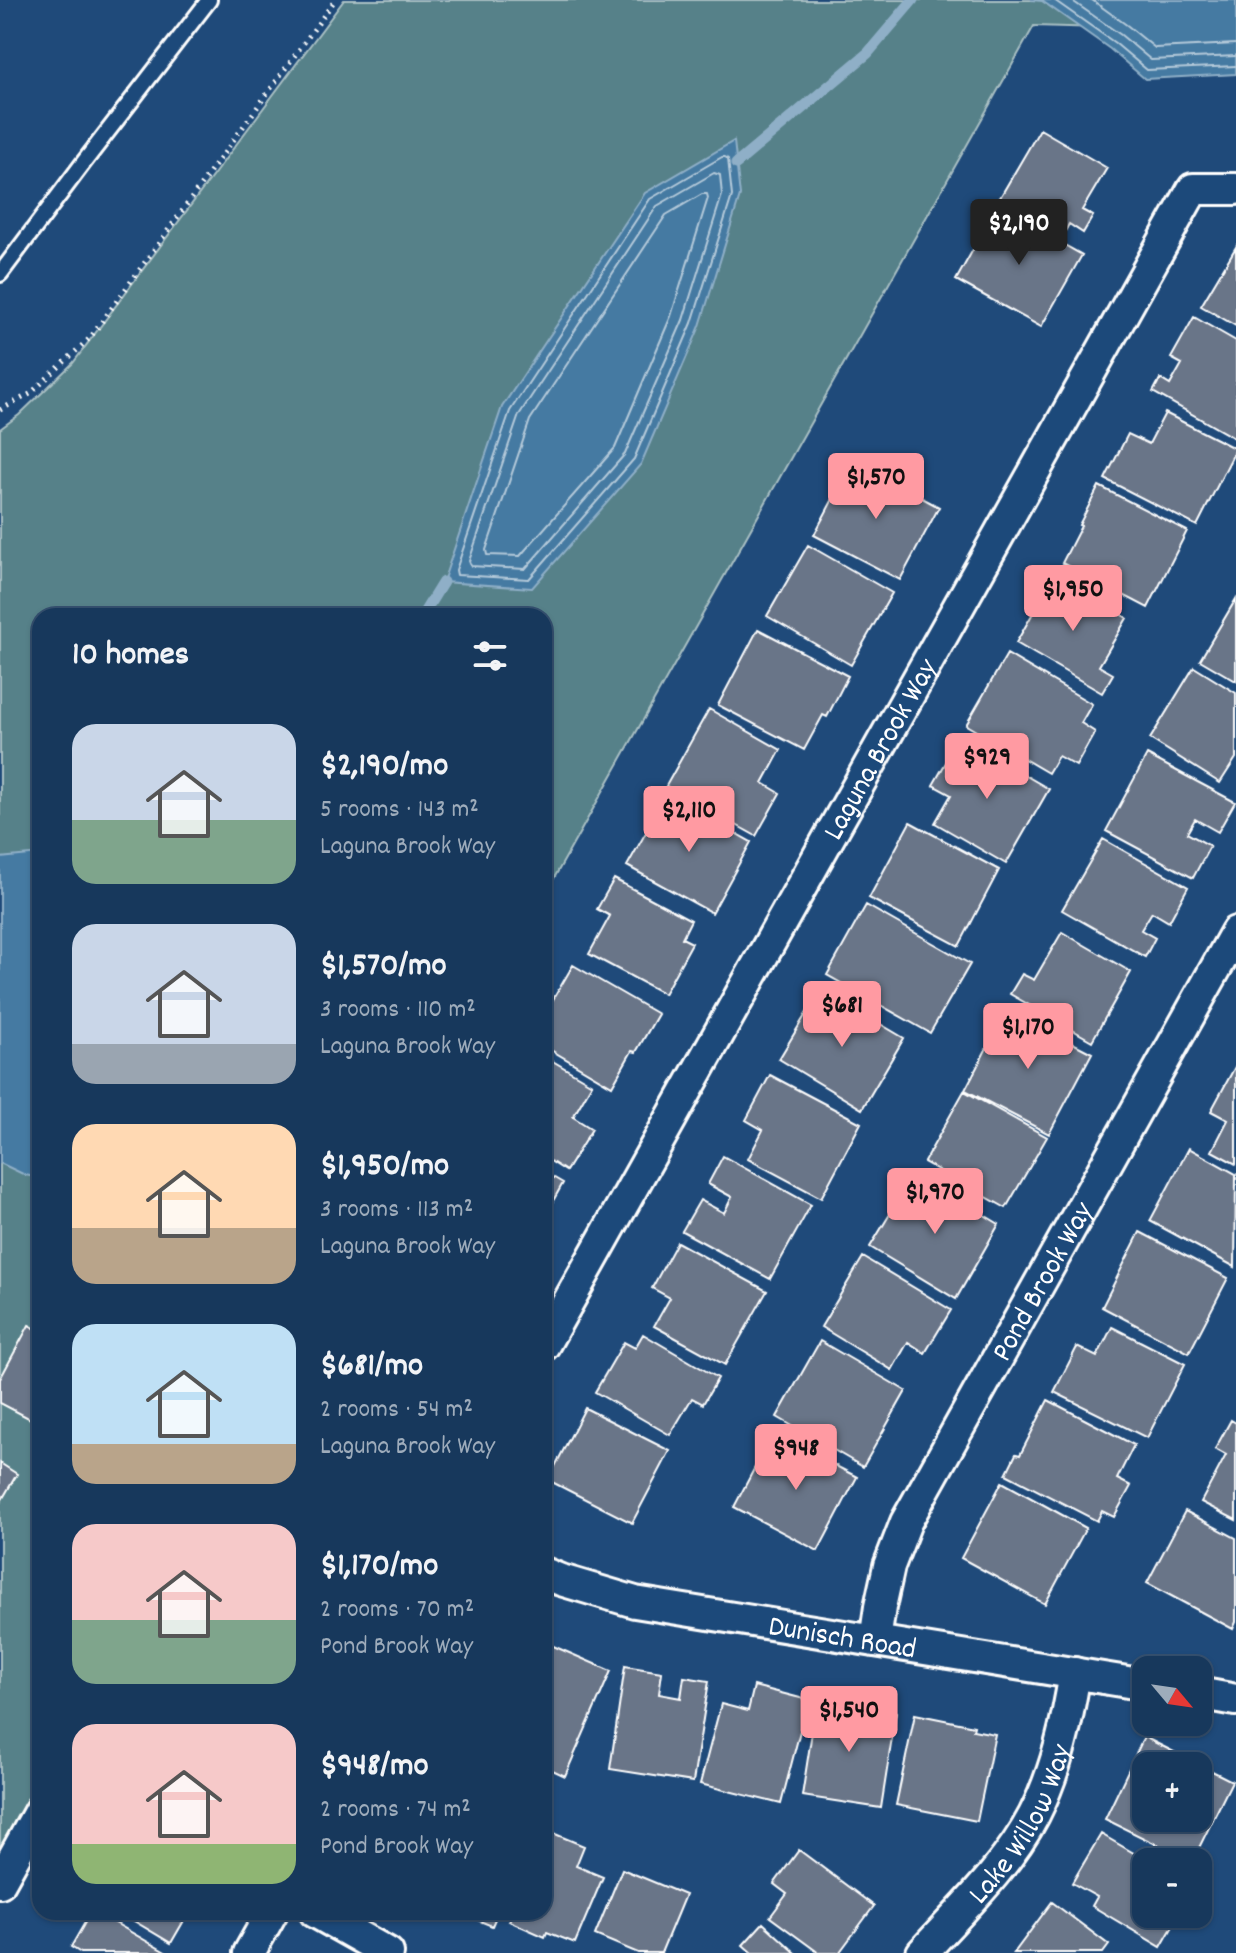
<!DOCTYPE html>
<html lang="en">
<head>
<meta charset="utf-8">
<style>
  body { margin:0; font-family:Dekko,sans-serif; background:#203f62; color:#f1f3f6; height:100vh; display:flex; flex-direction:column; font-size:30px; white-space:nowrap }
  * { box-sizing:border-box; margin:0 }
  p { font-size:26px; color:#9eacbb }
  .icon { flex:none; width:44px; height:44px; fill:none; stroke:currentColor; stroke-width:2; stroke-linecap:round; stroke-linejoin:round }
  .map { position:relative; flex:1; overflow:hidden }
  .sheet { position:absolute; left:32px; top:608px; width:520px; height:1312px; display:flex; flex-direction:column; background:#17385c; border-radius:24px; box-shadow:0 2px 6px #0004,0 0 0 2px #365272 }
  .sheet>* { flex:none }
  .needle { width:52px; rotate:119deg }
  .fabs { position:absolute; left:1132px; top:1656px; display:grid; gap:16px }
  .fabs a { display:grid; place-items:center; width:80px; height:80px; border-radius:16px; background:#17385c; box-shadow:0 2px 6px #0004,0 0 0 2px #365272; font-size:40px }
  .price { position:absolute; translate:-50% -68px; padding:0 18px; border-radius:8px; background:#ff9aa2; color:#111; font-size:26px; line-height:52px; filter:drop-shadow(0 2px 4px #0008) }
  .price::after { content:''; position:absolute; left:50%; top:48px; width:24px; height:18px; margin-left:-12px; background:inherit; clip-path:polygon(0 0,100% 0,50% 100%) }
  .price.selected { background:#222; color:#fff }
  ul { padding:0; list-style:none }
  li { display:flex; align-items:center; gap:24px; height:200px; padding:0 40px }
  li span { display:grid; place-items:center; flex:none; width:224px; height:160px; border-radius:24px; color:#555 }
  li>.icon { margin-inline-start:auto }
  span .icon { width:96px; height:96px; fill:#fffc; stroke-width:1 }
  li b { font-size:34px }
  h2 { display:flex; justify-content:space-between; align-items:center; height:96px; padding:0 40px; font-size:34px }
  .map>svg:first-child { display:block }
  .green { fill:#568189; stroke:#aac0c4; stroke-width:2 }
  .water { fill:#457aa2; stroke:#8fafc7; stroke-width:2 }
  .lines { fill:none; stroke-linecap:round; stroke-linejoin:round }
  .shore { stroke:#b5cada; stroke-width:2 }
  .stream { stroke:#8fafc7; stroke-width:11 }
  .building { fill:#697488; stroke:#fff; stroke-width:2; fill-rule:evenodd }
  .service-casing { stroke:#fff; stroke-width:20 }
  .minor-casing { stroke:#fff; stroke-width:36 }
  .path { stroke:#fff; stroke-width:5; stroke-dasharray:2 6; stroke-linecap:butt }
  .service { stroke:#1f4a7a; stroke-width:14 }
  .minor { stroke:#1f4a7a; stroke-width:30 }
  .labels { text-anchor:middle; stroke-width:8; stroke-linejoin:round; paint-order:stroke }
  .street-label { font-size:30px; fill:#fff; stroke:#1f4a7a }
</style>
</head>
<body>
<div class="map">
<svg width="1236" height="1953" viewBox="0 0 1236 1953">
  <rect width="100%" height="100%" fill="#1f4a7a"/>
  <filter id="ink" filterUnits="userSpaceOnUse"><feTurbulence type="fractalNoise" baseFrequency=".0125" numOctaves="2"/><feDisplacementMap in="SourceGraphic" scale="16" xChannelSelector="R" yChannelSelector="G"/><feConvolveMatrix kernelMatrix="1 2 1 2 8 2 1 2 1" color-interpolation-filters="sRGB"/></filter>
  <g filter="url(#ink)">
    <path class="green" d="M344,0H1236V32L1034,26L544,896V616H40V1783L0,1853V429L19,415L73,363Z"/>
    <path class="water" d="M1031,0H1236V74L1145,79L1110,49L1042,1Z
      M734,141L740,196L700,326L641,464L532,588L443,582L502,407L645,193Z
      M40,854V1178L25,1175L0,1163V858Z"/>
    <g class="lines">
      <path class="shore" d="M1054,0L1115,43L1147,70L1236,66
        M1071,0L1121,35L1151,60L1236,56
        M1092,0L1128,26L1155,48L1236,44
        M722,157H725L728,159L732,196L692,323L634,459L529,579L457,575L456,570L510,411L650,199Z
        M714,173L720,175L722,195L683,320L625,454L525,569L471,566L469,561L519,415L657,206Z
        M702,194H707L708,198L671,316L615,448L520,556L487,555L486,550L530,420L666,215Z"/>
      <path class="stream" d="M736,164L868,53L913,0
        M422,616L443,582"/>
    </g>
    <path class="building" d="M1040,129L1107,168L1082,210L1093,216L1083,233L1069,224L1061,239L998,201Z
      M997,207L1082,255L1041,327L956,280Z
      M1236,247V326L1201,306Z
      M1194,317L1236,341V439L1153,392L1160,379L1170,385L1182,364L1171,358Z
      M1165,413L1236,449L1197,526L1105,479L1128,434L1149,444Z
      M853,461L939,507L900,580L814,535Z
      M1099,486L1187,531L1148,608L1062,563L1081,526L1079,525Z
      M808,545L892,593L851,665L767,616Z
      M1054,576L1127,618L1099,666L1113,674L1102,693L1016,643Z
      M1236,599V681L1200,660Z
      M758,629L848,676L827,717L823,715L804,750L718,705Z
      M1007,654L1092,704L1081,723L1095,732L1076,766L1058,756L1048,773L966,725Z
      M1194,667L1236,693V758L1220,783L1150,739Z
      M709,709L781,750L763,783L780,793L756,836L666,786Z
      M960,738L1049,789L1006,864L935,823L951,795L933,785Z
      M1147,755L1235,802L1218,832L1195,819L1187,833L1210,846L1193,878L1106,831Z
      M667,795L751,842L712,913L627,866Z
      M910,822L999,870L959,946L869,898Z
      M1103,839L1188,887L1169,922L1152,912L1141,930L1155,938L1145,957L1062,910Z
      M614,879L691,920L682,938L692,943L664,994L589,954L610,916L597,909Z
      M866,905L970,964L930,1033L827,975Z
      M1062,932L1131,972L1092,1041L1010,994L1022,974L1034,980Z
      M573,965L658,1014L636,1052L632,1051L612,1086L544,1046V1015Z
      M821,989L904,1038L862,1109L779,1059Z
      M1007,1009L1092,1053L1049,1134L965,1090Z
      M544,1056L592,1084L573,1117L592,1129L566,1171L544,1157Z
      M1236,1065V1164L1212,1151L1228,1120L1211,1111Z
      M770,1075L861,1123L821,1198L748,1159L763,1130L746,1120Z
      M964,1091L1047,1137L1006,1208L924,1162Z
      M1189,1148L1236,1174L1235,1267L1150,1221Z
      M723,1156L811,1205L770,1279L682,1231L700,1200L724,1213L732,1197L708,1184Z
      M544,1172L563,1183L544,1217Z
      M915,1173L999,1224L956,1299L870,1247Z
      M1140,1232L1228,1278L1189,1353L1102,1307Z
      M677,1242L767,1291L725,1365L654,1326L670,1298L652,1288Z
      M863,1257L951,1310L925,1353L908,1342L892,1370L821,1327Z
      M29,1325L40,1331V1424L0,1403V1379Z
      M1112,1327L1185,1364L1147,1438L1054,1392L1077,1347L1097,1357Z
      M643,1334L718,1378L703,1404L692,1398L670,1435L595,1392L624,1342L635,1348Z
      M820,1341L906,1391L863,1467L777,1417Z
      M1048,1400L1134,1445L1117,1479L1131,1486L1114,1517L1102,1511L1097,1521L1006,1474L1016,1454L1020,1455Z
      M585,1408L670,1451L632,1523L548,1480Z
      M1231,1420L1236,1423V1520L1201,1502L1226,1455L1215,1449Z
      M773,1433L857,1477L818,1551L734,1507Z
      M0,1463L17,1474L0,1503Z
      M1002,1482L1086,1528L1045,1604L961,1558Z
      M1185,1511L1236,1538V1622L1233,1629L1147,1583Z
      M544,1642L611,1671L565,1776L544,1766Z
      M625,1666L662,1672L659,1694L681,1698L684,1677L709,1681L693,1782L610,1769Z
      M754,1686L808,1700L781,1804L700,1784L721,1704L748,1711Z
      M817,1700L896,1712L881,1808L802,1796Z
      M915,1714L974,1726L973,1730L995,1734L977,1821L896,1805Z
      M1144,1737L1232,1781L1192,1862L1105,1819ZM1146,1766H1198V1818H1146Z
      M548,1831L584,1846L576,1866L603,1877L575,1943L547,1932L545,1937L509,1921L513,1912H544V1839Z
      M1101,1834L1149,1862H1146V1914H1180L1161,1947L1092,1906L1097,1897L1072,1883Z
      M799,1850L874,1906L839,1953H819L770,1917L787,1894L774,1884Z
      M622,1869L685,1895L661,1953H638L595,1935Z
      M1052,1902L1109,1945L1103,1953H1014Z
      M91,1912H96L167,1953H81L71,1947Z
      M119,1912H189L171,1943Z
      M458,1912H498L492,1926Z
      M763,1923L796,1953H752L743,1945Z"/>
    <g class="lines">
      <g class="service-casing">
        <path id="service" d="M0,274L84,162L209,0"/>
      </g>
      <g class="minor-casing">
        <g id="minor">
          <path id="s1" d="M544,1345L1193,189H1236"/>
          <path id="s2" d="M544,1573L561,1580L635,1602L1146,1685"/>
          <path id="s3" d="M875,1641L880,1607L889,1566L906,1522L1236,932"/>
          <path d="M1198,1693L1236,1700"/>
          <path d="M0,1882L40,1810"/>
          <path d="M315,1912L388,1953"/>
          <path d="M249,1953L272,1912"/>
          <path id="s4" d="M922,1953C961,1910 1007,1867 1034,1815C1057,1770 1067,1722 1075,1673"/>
        </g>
      </g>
      <path class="path" d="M0,410L30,394L90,338L335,0"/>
      <use href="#service" class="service"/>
      <use href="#minor" class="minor"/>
    </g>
  </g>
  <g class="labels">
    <g class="street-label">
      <text dy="10" stroke="none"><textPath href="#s1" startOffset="684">Laguna Brook Way</textPath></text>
      <text dy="10" stroke="none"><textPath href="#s3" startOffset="400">Pond Brook Way</textPath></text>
      <text dy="10" stroke="none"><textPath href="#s2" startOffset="306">Dunisch Road</textPath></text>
      <text dy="10" stroke="none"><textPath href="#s4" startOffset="164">Lake Willow Way</textPath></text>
    </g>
  </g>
</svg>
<div class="fabs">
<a><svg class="needle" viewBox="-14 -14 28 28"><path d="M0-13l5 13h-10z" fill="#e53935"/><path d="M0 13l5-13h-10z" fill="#9eacbb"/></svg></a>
<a>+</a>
<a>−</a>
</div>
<b class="price selected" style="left:1019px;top:267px">$2,190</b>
<b class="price" style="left:876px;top:521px">$1,570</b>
<b class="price" style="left:1073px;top:633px">$1,950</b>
<b class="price" style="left:987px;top:801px">$929</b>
<b class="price" style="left:689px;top:854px">$2,110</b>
<b class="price" style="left:842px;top:1049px">$681</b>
<b class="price" style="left:1028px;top:1071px">$1,170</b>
<b class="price" style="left:935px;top:1236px">$1,970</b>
<b class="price" style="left:796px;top:1492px">$948</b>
<b class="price" style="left:849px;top:1754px">$1,540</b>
<section class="sheet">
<h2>10 homes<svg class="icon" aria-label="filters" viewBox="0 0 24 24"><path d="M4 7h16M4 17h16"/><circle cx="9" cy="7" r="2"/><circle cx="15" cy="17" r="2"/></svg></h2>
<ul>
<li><span style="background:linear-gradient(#c9d6e8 60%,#7fa58c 0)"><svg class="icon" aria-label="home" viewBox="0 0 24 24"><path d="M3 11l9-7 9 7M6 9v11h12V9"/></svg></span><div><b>$2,190/mo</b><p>5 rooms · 143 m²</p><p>Laguna Brook Way</p></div></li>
<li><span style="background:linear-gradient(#c9d6e8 75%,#9aa5b1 0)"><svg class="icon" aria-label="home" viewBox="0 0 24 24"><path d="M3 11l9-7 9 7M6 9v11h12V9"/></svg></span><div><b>$1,570/mo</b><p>3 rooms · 110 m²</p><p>Laguna Brook Way</p></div></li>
<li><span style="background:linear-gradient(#ffd9b3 65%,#b9a48a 0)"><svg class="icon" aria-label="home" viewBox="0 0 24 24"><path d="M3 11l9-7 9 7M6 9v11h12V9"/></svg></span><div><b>$1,950/mo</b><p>3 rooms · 113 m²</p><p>Laguna Brook Way</p></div></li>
<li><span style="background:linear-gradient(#bfe0f5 75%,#b9a48a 0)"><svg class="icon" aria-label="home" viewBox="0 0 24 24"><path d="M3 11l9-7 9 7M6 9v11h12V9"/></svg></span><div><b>$681/mo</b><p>2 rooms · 54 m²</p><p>Laguna Brook Way</p></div></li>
<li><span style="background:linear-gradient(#f6c9c9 60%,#7fa58c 0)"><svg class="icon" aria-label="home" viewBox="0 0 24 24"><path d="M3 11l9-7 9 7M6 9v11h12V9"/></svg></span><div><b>$1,170/mo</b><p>2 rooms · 70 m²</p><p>Pond Brook Way</p></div></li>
<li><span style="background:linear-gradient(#f6c9c9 75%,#8fb573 0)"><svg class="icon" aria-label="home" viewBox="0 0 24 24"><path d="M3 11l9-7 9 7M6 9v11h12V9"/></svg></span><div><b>$948/mo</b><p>2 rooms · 74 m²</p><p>Pond Brook Way</p></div></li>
</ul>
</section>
</div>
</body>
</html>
